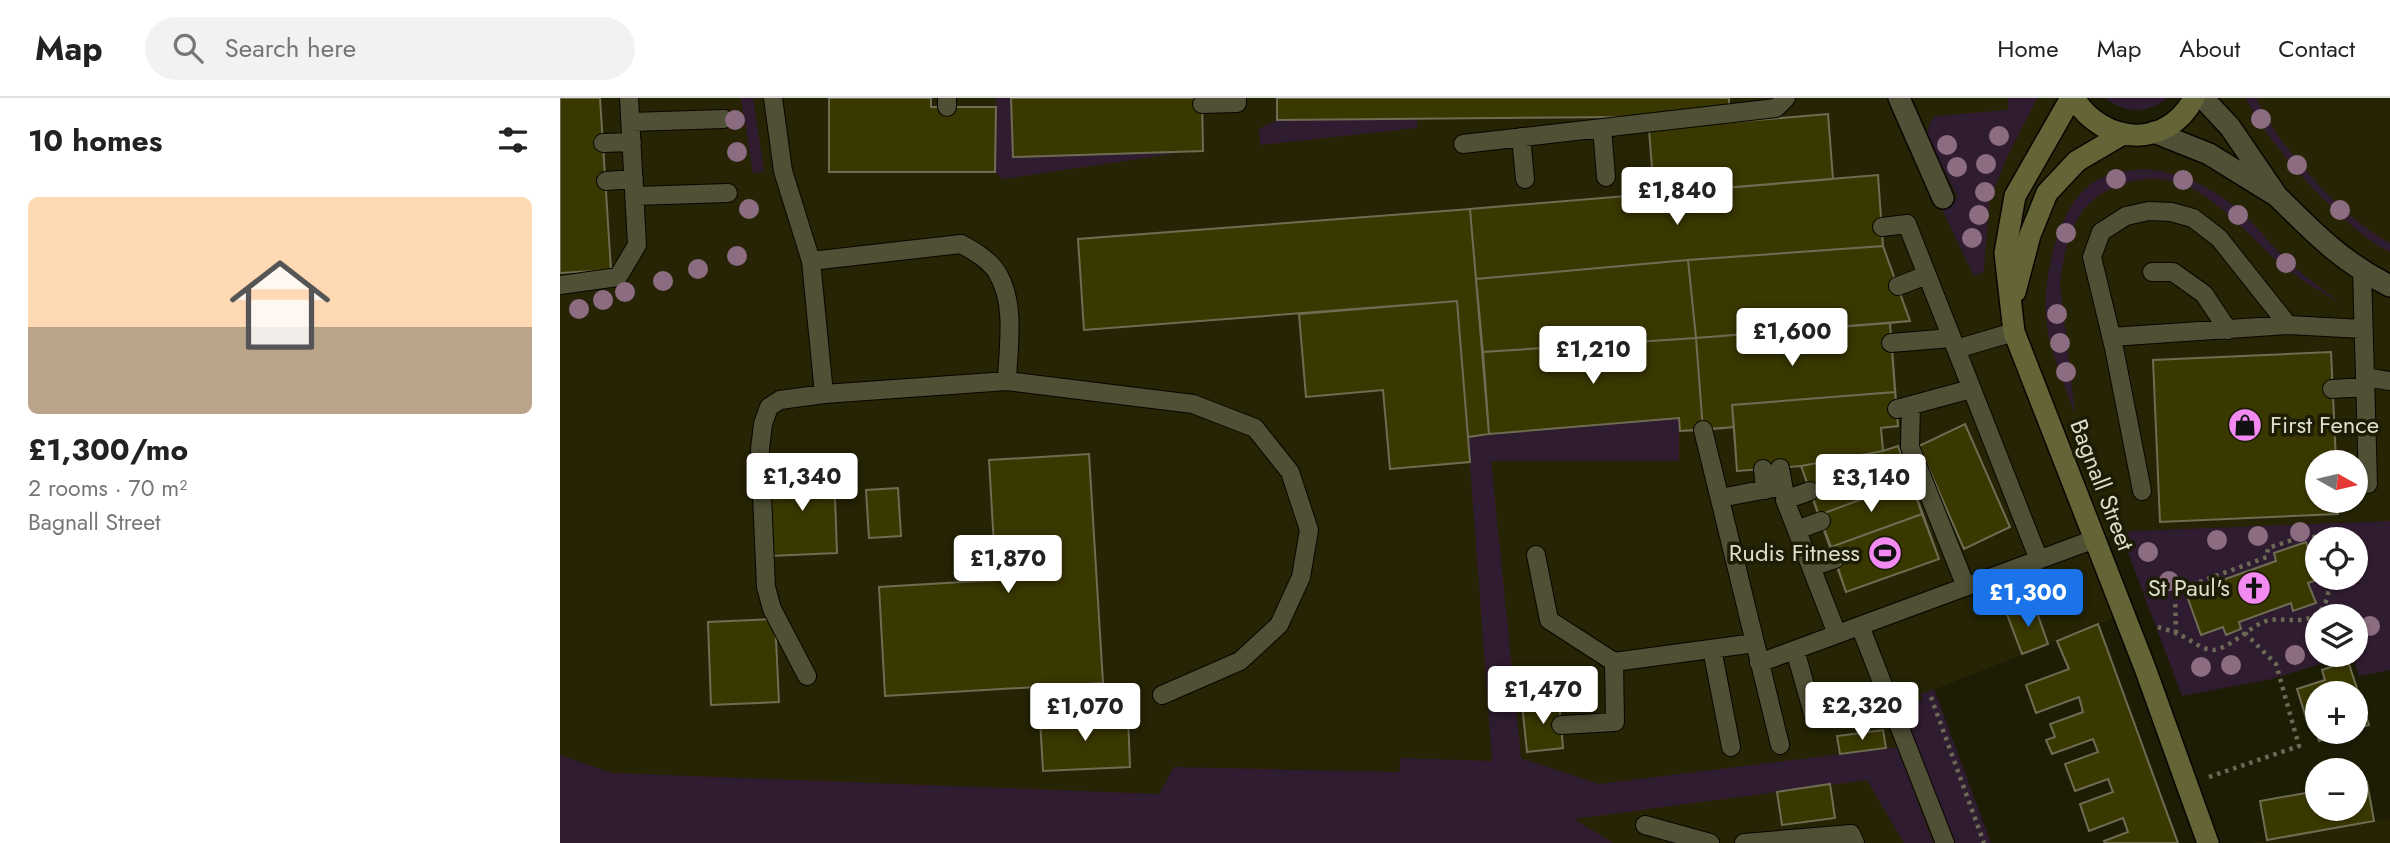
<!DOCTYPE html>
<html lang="en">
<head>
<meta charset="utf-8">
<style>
  body { margin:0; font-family:Jost,sans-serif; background:#f2f2f2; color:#222; height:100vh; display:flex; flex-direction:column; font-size:26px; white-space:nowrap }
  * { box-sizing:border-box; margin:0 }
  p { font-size:23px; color:#767676 }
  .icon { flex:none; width:38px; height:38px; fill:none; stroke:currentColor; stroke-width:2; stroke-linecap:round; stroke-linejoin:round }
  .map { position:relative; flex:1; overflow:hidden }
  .details { display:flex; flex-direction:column; background:#fff; width:560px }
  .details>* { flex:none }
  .needle { width:46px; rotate:98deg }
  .tools { position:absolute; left:1745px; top:352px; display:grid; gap:14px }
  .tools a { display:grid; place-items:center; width:63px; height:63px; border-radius:50%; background:#fff; box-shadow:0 2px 5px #0004; font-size:35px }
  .price { position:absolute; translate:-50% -60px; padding:0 16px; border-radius:7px; background:#fff; color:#222; font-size:23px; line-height:46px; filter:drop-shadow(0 2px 4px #0008) }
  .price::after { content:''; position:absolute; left:50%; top:42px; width:21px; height:16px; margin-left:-10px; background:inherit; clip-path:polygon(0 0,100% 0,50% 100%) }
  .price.selected { background:#1a73e8; color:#fff }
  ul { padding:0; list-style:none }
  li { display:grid; align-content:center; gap:14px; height:371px; padding:0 28px }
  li+li { border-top:2px solid #e0e0e0 }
  li span { display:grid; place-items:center; height:217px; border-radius:10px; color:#555 }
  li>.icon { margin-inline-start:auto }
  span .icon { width:126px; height:126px; fill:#fffc; stroke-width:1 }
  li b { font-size:30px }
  h2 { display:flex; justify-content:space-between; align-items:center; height:84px; padding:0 28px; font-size:30px }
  header { display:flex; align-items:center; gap:42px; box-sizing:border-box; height:98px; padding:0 35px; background:#fff; border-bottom:2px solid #e0e0e0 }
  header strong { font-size:33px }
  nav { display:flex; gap:38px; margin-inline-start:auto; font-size:24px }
  .search { width:490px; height:63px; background:#f2f2f2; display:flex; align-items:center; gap:18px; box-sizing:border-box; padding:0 24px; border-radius:38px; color:#767676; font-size:26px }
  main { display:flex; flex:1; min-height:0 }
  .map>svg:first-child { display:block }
  .built { fill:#262404; fill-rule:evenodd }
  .green { fill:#301c30; fill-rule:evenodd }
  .building { fill:#3a3801; stroke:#6e6d53; stroke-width:2 }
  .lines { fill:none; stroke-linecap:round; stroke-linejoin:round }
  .lane-casing { stroke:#070600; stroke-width:20 }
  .street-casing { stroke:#070600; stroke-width:24 }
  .secondary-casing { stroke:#070600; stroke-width:24 }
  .path { stroke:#6b6a56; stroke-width:4.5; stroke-dasharray:3.5 5; stroke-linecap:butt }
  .lane { stroke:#505037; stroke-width:18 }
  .street { stroke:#505037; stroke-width:21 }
  .secondary { stroke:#656437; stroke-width:21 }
  .tree { fill:#8c6c80 }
  .labels { text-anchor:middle; stroke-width:7; stroke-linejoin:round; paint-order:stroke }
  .poi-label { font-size:24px; fill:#ddddce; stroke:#1d1c05; text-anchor:end }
  .street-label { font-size:24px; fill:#ddddce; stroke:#1d1c05 }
</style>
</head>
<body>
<header>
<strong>Map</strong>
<div class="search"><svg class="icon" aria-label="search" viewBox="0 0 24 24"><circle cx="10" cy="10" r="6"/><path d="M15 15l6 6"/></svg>Search here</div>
<nav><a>Home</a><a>Map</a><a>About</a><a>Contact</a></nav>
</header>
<main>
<section class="details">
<h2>10 homes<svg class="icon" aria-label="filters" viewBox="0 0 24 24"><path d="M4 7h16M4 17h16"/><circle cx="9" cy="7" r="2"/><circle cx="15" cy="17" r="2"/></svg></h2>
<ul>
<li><span style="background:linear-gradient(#ffd9b3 60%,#b9a48a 0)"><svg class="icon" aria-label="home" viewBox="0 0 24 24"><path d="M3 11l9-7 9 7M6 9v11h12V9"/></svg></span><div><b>£1,300/mo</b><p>2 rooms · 70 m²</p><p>Bagnall Street</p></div></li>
</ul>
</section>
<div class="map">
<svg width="1830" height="745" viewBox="0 0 1830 745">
  <rect width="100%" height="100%" fill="#1d1c05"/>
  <path class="built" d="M0,0H1514L1578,37L1634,0H1830V423L1573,433L1535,441L1564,516L1361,597L1413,745H1053L1013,721L933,663L841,660L840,674L615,669L600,696L52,675L0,657ZM1757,364H1796V402H1757Z
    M1830,721V745H1690L1814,723Z"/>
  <path class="green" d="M181,0H193L204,74L193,75Z
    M436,0H451L453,59L619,55L443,81L435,74Z
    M1448,0H1477L1448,57L1429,104L1424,174L1414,178L1380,108L1398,100L1369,41C1367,31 1368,26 1375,18L1448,12Z
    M1545,0H1608C1587,16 1566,16 1545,0Z
    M1686,0H1696C1717,47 1784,122 1830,145V154C1791,138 1701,39 1686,0Z
    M857,20V30L700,47L699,31L717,22Z
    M1584,71C1620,74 1653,89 1681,114C1697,128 1710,146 1725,161C1744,178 1765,193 1785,208C1761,193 1735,180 1714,160C1667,118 1627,59 1555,89C1513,106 1506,144 1500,185L1515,316C1505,288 1492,258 1487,229C1481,190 1495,120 1524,92C1540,76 1562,73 1584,71Z
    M1119,320V363H931L961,660L1039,686L1337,649L1373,745H1344L1307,682L1014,721L1053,745H0V657L52,675L599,696L614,669L839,674L841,660L932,663L908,339Z
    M1830,423V572L1799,578L1792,557L1796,556V518H1757V556L1789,557L1711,581L1622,598L1561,436L1573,433ZM1757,441H1796V480H1757Z
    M1374,591L1431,745H1391L1337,612L1362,602L1361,596Z"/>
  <path class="building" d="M0,0H40L51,172L0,175Z
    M269,0H371V9H436L435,74H269Z
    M451,0H642L643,53L453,59Z
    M717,0H1169V8L1064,19L717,22Z
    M1268,16L1273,81L1094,96L1089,31Z
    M1318,77L1323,148L1350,223L1330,225L1338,328L1321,330L1323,353L1338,348L1379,461L1286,494L1241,368L1177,373L1174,329L1120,333L1119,320L929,336L910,111Z
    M1318,77L1323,148L1128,162L916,181L910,111Z
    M910,111L929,336L908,339L897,203L524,232L518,141Z
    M1323,148L1350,223L1136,240L1128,162Z
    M1128,162L1136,240L923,254L916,181Z
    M897,203L910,364L830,371L823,292L746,299L739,216Z
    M1330,225L1335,294L1172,307L1174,329L1143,332L1136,240Z
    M1136,240L1143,332L1120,333L1119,320L929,336L923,254Z
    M1771,254L1776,364H1757V402H1777L1778,416L1600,424L1593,262Z
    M1335,294L1338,328L1321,330L1323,353L1241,368L1177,373L1172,307Z
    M1405,326L1450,429L1404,451L1359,348Z
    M1338,348L1351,383L1259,417L1241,368L1323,353Z
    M529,356L543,585L325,598L319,489L436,482L429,362Z
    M274,372L277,455L209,458L206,375Z
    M1351,383L1362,416L1271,449L1259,417Z
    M338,390L341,438L309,440L306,392Z
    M1362,416L1379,461L1286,494L1271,449Z
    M1746,444L1759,481L1748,485L1756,505L1733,513L1731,505L1679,524L1681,531L1666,537L1663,529L1641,537L1626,495L1716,463L1714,455Z
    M1474,506L1488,546L1462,556L1447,516Z
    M215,521L219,604L151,607L148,524Z
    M1538,526L1618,745H1545L1544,743L1568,734L1563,720L1529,733L1520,706L1553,694L1548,681L1515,693L1505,666L1538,654L1533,641L1492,656L1486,642L1495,639L1490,626L1523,614L1519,599L1476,615L1466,587L1509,571L1497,543Z
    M1788,563L1809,627L1796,631V595H1757V634H1788L1759,643L1754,627L1749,629L1737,591L1765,582L1762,572Z
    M999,603L1003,650L967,654L962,606Z
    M568,617L570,669L483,673L480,621Z
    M1323,632L1326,650L1280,656L1277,638Z
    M1807,684L1814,723L1707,742L1700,703L1757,693V710H1796V686Z
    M1270,686L1275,720L1222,727L1217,694Z"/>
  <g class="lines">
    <g class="lane-casing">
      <path id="lane" d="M213,0L223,73L251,163L264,296
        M387,0V9
        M642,6L677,5V0
        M71,24L164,21
        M1042,30L1046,79
        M961,39L965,81
        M43,45L72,44
        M903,46L1216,10L1226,0
        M46,83L74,81
        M74,98L168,95
        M1322,129L1347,126L1479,462
        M251,163L401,146C414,153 430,162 438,176C456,207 448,249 447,283
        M1802,172L1808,386
        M1592,174H1613L1644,196L1668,232
        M0,187L58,179L77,147L69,0
        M1338,188L1367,177
        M1551,239L1728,227
        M1331,245L1391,240
        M1396,251L1454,234
        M1805,279L1830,283
        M1772,291L1806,289
        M1351,307L1350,349L1406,489
        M1337,311L1411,291
        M1143,332L1220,647
        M1220,370L1225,398
        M1203,371L1205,392
        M1250,393L1225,402L1277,536
        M1582,393L1554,250L1532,159L1541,134L1566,118L1589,113L1611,114L1633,120L1659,140L1728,227L1803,231
        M1160,400L1223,388
        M1237,432L1261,423
        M976,457L989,522L1054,564L1195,545
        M1252,469L1275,461
        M1300,528L1385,745
        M1152,551L1171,649
        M1235,552L1254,619
        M1199,565L1535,441
        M247,578L212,511L206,489L200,351L203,326L209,309L220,302L264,296L447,283L633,306L695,330L730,374L749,432L741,479L719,527L680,563L602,597
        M1001,627L1055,624L1054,564
        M1085,727L1150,745
        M1184,745L1291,736L1295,745"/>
    </g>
    <g class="street-casing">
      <path id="street" d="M1339,0L1383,100
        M1594,34L1649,56L1717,98L1670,29L1643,0
        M1717,98C1754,135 1782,164 1830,188"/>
    </g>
    <g class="secondary-casing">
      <path id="secondary" d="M1511,0L1455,98L1445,155L1454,234L1585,570L1648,745
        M1514,0C1543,47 1607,52 1634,0
        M1455,194L1470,137L1487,95L1517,63L1563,36"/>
    </g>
    <path class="path" d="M1598,529C1604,531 1612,533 1618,536C1629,540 1641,552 1653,552C1669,551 1689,529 1706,523C1722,518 1743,528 1758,515C1768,507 1769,491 1769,480
      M1616,535L1615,493L1707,459L1708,450L1744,438L1755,439L1757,444
      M1371,599L1424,745
      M1649,679L1739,648L1716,566L1684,534"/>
    <use href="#lane" class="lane"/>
    <use href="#street" class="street"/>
    <use href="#secondary" class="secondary"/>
  </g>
  <g class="tree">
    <circle cx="1701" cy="21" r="10"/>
    <circle cx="175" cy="22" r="10"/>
    <circle cx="1439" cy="38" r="10"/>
    <circle cx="1387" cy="47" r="10"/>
    <circle cx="177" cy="54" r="10"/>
    <circle cx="1426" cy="66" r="10"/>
    <circle cx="1737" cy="67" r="10"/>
    <circle cx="1397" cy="69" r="10"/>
    <circle cx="1556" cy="81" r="10"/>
    <circle cx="1623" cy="82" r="10"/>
    <circle cx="1425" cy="94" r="10"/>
    <circle cx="189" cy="111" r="10"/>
    <circle cx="1780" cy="112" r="10"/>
    <circle cx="1419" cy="117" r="10"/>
    <circle cx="1678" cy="117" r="10"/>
    <circle cx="1506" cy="135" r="10"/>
    <circle cx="1412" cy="140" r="10"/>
    <circle cx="177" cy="158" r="10"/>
    <circle cx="1726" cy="165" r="10"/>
    <circle cx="138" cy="171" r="10"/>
    <circle cx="103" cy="183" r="10"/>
    <circle cx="65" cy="194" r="10"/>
    <circle cx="43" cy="202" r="10"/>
    <circle cx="19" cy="211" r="10"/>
    <circle cx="1497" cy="216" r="10"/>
    <circle cx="1500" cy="245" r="10"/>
    <circle cx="1506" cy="274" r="10"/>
    <circle cx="1740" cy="434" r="10"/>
    <circle cx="1698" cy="438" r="10"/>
    <circle cx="1657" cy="442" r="10"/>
    <circle cx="1588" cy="454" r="10"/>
    <circle cx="1609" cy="483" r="10"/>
    <circle cx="1810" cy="528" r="10"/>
    <circle cx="1735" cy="557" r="10"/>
    <circle cx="1671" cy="567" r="10"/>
    <circle cx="1641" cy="569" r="10"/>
  </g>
  <defs>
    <g id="shop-disc" transform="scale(1.75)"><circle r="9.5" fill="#f38af2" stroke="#1d1c05"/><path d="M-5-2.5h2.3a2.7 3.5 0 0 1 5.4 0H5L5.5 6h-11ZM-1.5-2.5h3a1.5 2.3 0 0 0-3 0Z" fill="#111"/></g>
    <g id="stadium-disc" transform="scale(1.75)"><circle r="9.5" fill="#f38af2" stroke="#1d1c05"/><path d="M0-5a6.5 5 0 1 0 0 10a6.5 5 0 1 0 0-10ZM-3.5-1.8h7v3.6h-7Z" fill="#111"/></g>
    <g id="church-disc" transform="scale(1.75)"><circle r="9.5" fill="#f38af2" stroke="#1d1c05"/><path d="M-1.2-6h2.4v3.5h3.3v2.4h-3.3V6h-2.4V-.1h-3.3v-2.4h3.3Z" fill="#111"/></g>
  </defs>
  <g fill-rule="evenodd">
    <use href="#shop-disc" x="1685" y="327"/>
    <use href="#stadium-disc" x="1325" y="455"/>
    <use href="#church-disc" x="1694" y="490"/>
  </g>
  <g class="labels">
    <g class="poi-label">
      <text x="1710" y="335" text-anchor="start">First Fence</text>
      <text x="1300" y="463">Rudis Fitness</text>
      <text x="1670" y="498">St Paul's</text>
    </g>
    <g class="street-label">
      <text transform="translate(1542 387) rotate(69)" y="8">Bagnall Street</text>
    </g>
  </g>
</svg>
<div class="tools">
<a><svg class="needle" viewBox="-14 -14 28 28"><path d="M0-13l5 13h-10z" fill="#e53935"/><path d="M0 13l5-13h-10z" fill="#767676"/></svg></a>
<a><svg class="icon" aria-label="locate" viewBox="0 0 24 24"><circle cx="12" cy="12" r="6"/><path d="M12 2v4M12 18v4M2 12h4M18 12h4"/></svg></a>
<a><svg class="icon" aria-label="layers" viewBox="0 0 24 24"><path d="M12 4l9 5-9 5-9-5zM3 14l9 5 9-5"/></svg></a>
<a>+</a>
<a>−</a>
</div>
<b class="price" style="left:1117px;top:129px">£1,840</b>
<b class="price" style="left:1232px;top:270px">£1,600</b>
<b class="price" style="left:1033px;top:288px">£1,210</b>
<b class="price" style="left:242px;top:415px">£1,340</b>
<b class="price" style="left:1311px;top:416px">£3,140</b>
<b class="price" style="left:448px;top:497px">£1,870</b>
<b class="price selected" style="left:1468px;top:531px">£1,300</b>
<b class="price" style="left:983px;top:628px">£1,470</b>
<b class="price" style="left:1302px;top:644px">£2,320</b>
<b class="price" style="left:525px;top:645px">£1,070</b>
</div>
</main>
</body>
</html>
